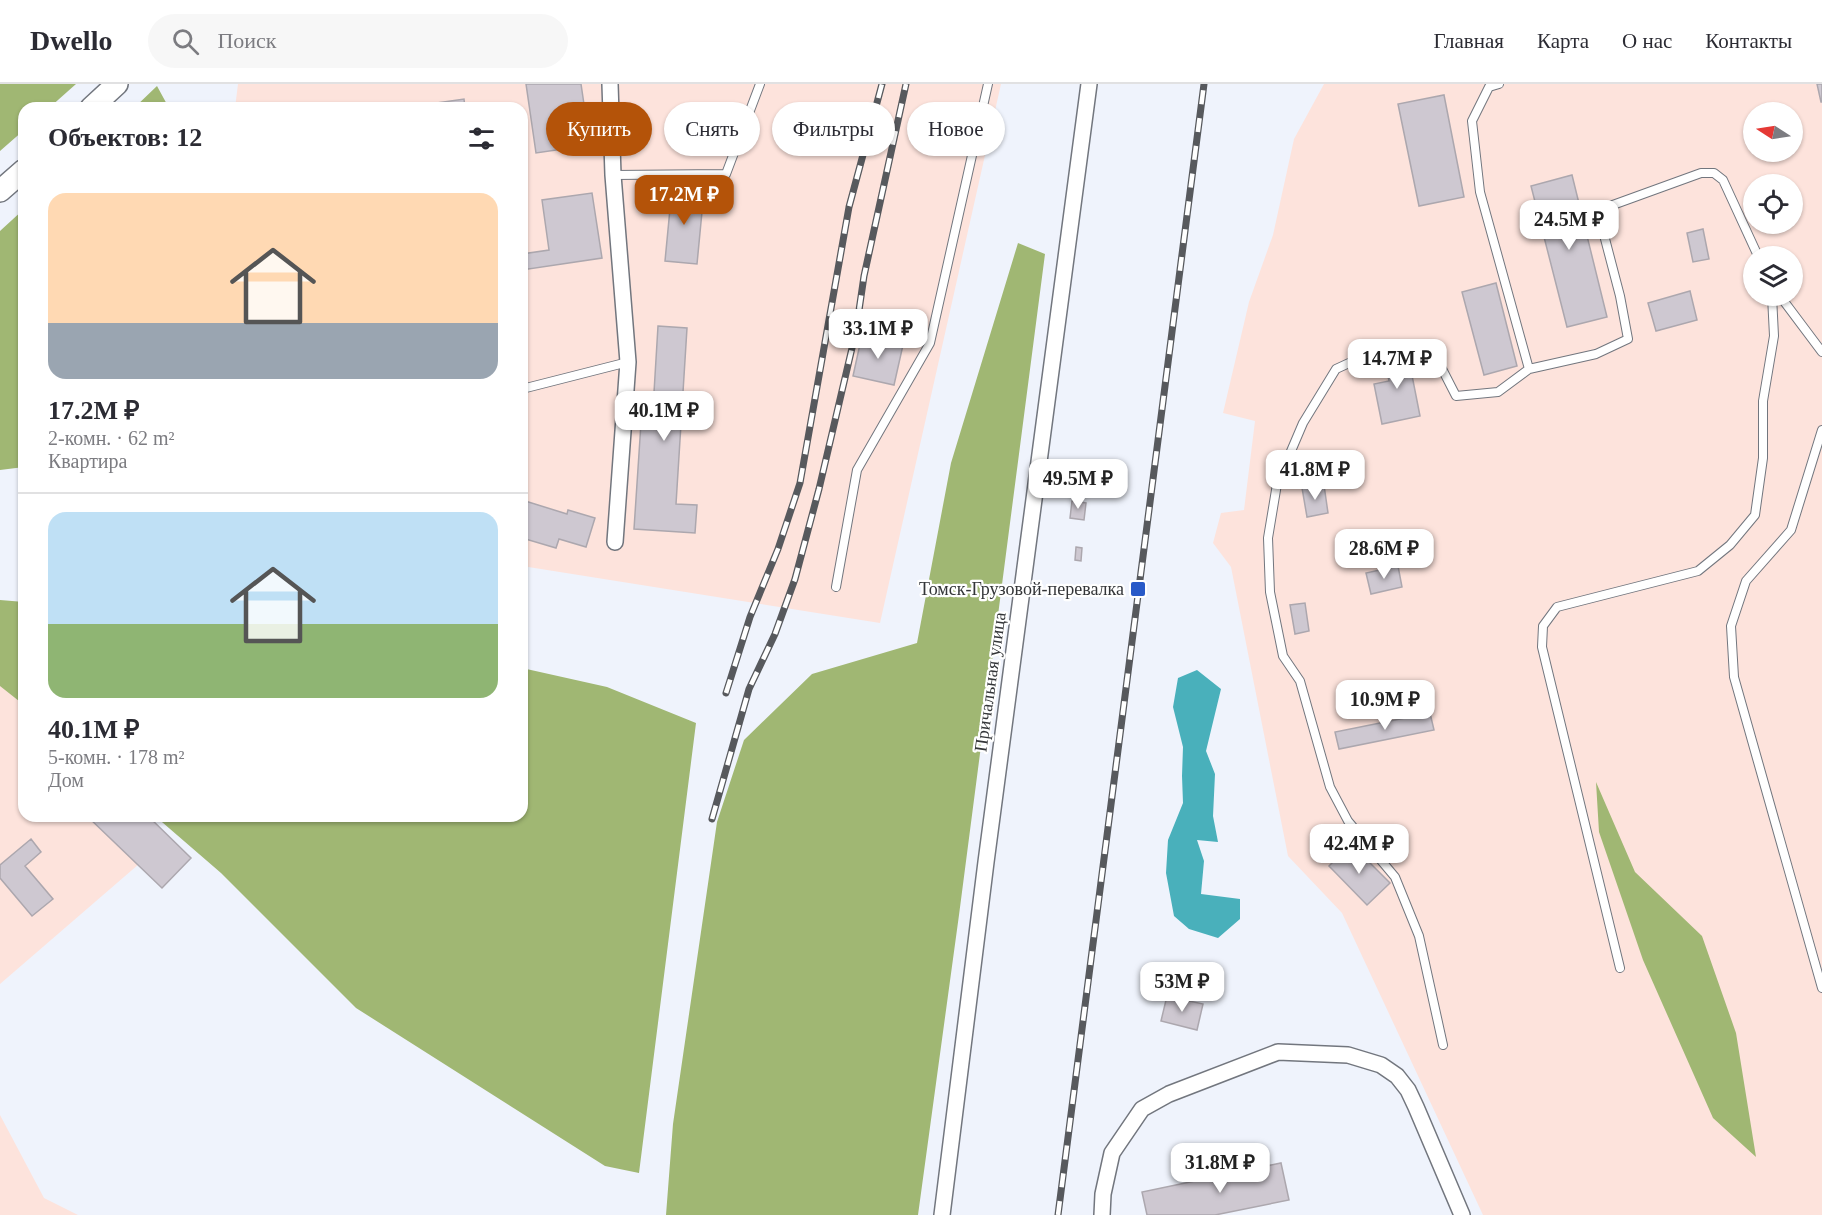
<!DOCTYPE html>
<html lang="ru">
<head>
<meta charset="utf-8">
<style>
  body { margin:0; font-family:"Times New Roman",serif; background:#f7f7f7; color:#2b2b33; height:100vh; display:flex; flex-direction:column; font-size:22px; white-space:nowrap }
  * { box-sizing:border-box; margin:0 }
  p { font-size:20px; color:#7c7c81 }
  .icon { flex:none; width:33px; height:33px; fill:none; stroke:currentColor; stroke-width:2; stroke-linecap:round; stroke-linejoin:round }
  .map { position:relative; flex:1; overflow:hidden }
  .sheet { position:absolute; left:18px; top:18px; width:510px; height:720px; display:flex; flex-direction:column; background:#fff; border-radius:18px; box-shadow:0 2px 4px #0004 }
  .sheet>* { flex:none }
  .hud { position:absolute; left:546px; top:18px; width:570px; height:54px; display:flex; gap:12px }
  .needle { width:39px; rotate:282deg }
  .buttons { position:absolute; left:1743px; top:18px; display:grid; gap:12px }
  .buttons a { display:grid; place-items:center; width:60px; height:60px; border-radius:50%; background:#fff; box-shadow:0 2px 4px #0004; font-size:30px }
  .price { position:absolute; translate:-50% -51px; padding:0 14px; border-radius:12px; background:#fff; color:#222; font-size:20px; line-height:39px; filter:drop-shadow(0 2px 3px #0008) }
  .price::after { content:''; position:absolute; left:50%; top:36px; width:18px; height:14px; margin-left:-9px; background:inherit; clip-path:polygon(0 0,100% 0,50% 100%) }
  .price.current { background:#b45309; color:#fff }
  ul { padding:0; list-style:none }
  li { display:grid; align-content:center; gap:12px; height:318px; padding:0 30px }
  li+li { border-top:2px solid #e1e1e2 }
  li span { display:grid; place-items:center; height:186px; border-radius:18px; color:#555 }
  li>.icon { margin-inline-start:auto }
  span .icon { width:108px; height:108px; fill:#fffc; stroke-width:1 }
  li b { font-size:26px }
  h2 { display:flex; justify-content:space-between; align-items:center; height:72px; padding:0 30px; font-size:26px }
  .chip { padding:0 21px; border-radius:27px; background:#fff; box-shadow:0 2px 4px #0004; font-size:21px; line-height:54px }
  .chip.current { background:#b45309; color:#fff }
  header { display:flex; align-items:center; gap:36px; box-sizing:border-box; height:84px; padding:0 30px; background:#fff; border-bottom:2px solid #e1e1e2 }
  header strong { font-size:28px }
  nav { display:flex; gap:33px; margin-inline-start:auto; font-size:21px }
  .search { width:420px; height:54px; background:#f7f7f7; display:flex; align-items:center; gap:15px; box-sizing:border-box; padding:0 21px; border-radius:33px; color:#7c7c81; font-size:22px }
  .map>svg:first-child { display:block }
  .industrial { fill:#fde3dc; fill-rule:evenodd }
  .forest { fill:#a0b773 }
  .water { fill:#49b0bb }
  .building { fill:#cec8d1; stroke:#aca7ae; stroke-width:1.5 }
  .lines { fill:none; stroke-linecap:round; stroke-linejoin:round }
  .lane-casing { stroke:#72767e; stroke-width:10 }
  .street-casing { stroke:#72767e; stroke-width:18 }
  .secondary-casing { stroke:#72767e; stroke-width:24 }
  .lane { stroke:#fff; stroke-width:8 }
  .street { stroke:#fff; stroke-width:15 }
  .secondary { stroke:#fff; stroke-width:21 }
  .rail-casing { stroke:#57595d; stroke-width:7 }
  .rail { stroke:#fff; stroke-width:4.5; stroke-dasharray:14; stroke-linecap:butt }
  .poi-dot { fill:#295ac8; stroke:#fff; stroke-width:2 }
  .labels { text-anchor:middle; stroke-width:4.5; stroke-linejoin:round; paint-order:stroke }
  .poi-label { font-size:18px; fill:#333538; stroke:#fff; text-anchor:end }
  .street-label { font-size:18px; fill:#333538; stroke:#fff }
</style>
</head>
<body>
<header>
<strong>Dwello</strong>
<div class="search"><svg class="icon" aria-label="search" viewBox="0 0 24 24"><circle cx="10" cy="10" r="6"/><path d="M15 15l6 6"/></svg>Поиск</div>
<nav><a>Главная</a><a>Карта</a><a>О нас</a><a>Контакты</a></nav>
</header>
<div class="map">
<svg width="1822" height="1131" viewBox="0 0 1822 1131">
  <rect width="100%" height="100%" fill="#eff3fc"/>
  <path class="industrial" d="M238,0H1001L880,539L522,482V24H235Z
    M1324,0H1822V1131H1483L1342,829L1288,772L1231,483L1213,459L1221,429L1244,426L1255,337L1223,329L1249,218L1273,151L1294,55ZM1754,28H1792V68H1754ZM1754,100H1792V140H1754ZM1754,172H1792V212H1754Z
    M0,516L24,562V732H114L139,780L0,900Z
    M0,1031L44,1114L78,1131H0Z"/>
  <path class="forest" d="M0,0H76L49,24H24V46L0,67Z
    M157,2L169,24H134Z
    M24,125V383L0,386V147Z
    M1018,159L1045,170L959,831L918,1131H666L673,1040L717,738L744,656L812,590L917,559L951,379Z
    M0,516L24,518V621L0,602Z
    M522,584L607,603L696,639L639,1089L605,1082L356,924L221,789L155,732H522Z
    M1596,698L1635,788L1702,852L1736,949L1756,1073L1713,1034L1643,876L1599,748Z"/>
  <path class="water" d="M1197,586L1221,605L1206,667L1215,690L1213,732L1218,758L1197,756L1204,777L1201,810L1240,815V835L1218,854L1189,845L1174,832L1166,789L1168,756L1183,719L1182,692L1183,663L1173,623L1178,594Z"/>
  <path class="building" d="M526,0H581L590,61L536,69Z
    M1817,0H1822V18H1821Z
    M1444,11L1464,113L1419,122L1398,20Z
    M464,15L465,24H423V21Z
    M1572,91L1607,233L1567,243L1531,102Z
    M672,104L704,107L697,180L665,177Z
    M592,109L602,174L522,186V170L549,166L542,116Z
    M1703,145L1709,175L1693,178L1687,149Z
    M1496,199L1517,282L1484,291L1462,208Z
    M1690,207L1697,236L1656,247L1648,219Z
    M658,242L687,244L676,420L697,421L695,449L634,445L642,324L653,325Z
    M862,251L903,261L894,301L853,292Z
    M1407,266L1420,332L1382,340L1374,300L1389,297L1384,271Z
    M1324,401L1328,429L1307,433L1302,404Z
    M522,416L567,430L568,426L595,434L586,463L559,455L556,464L522,454Z
    M1072,417L1086,419L1084,436L1070,434Z
    M1076,463L1082,464L1081,477L1075,476Z
    M1398,482L1402,503L1371,510L1366,489Z
    M1305,519L1309,547L1295,550L1290,521Z
    M1430,629L1434,646L1339,665L1335,648Z
    M87,732H148L191,774L162,804Z
    M31,755L41,768L25,782L53,815L32,832L0,794V781Z
    M1351,760L1390,799L1367,821L1329,782Z
    M1167,912L1203,920L1197,946L1161,937Z
    M1281,1079L1289,1116L1215,1131H1147L1142,1108Z"/>
  <g class="lines">
    <g class="lane-casing">
      <path id="lane" d="M613,91L726,90L760,0
        M1780,212L1822,268
        M1529,285L1596,270L1628,255L1620,212L1604,151L1610,122L1701,89H1714L1723,96L1758,172
        M522,305L628,278
        M1822,346L1791,446L1746,497L1731,542L1734,593L1822,904
        M836,503L857,386L930,259L988,0
        M1620,884L1542,563L1543,542L1557,523L1698,487L1730,461L1755,431L1763,374V317L1774,252L1772,212
        M1443,961L1419,852L1395,793L1348,737L1330,703L1300,597L1283,572L1270,508L1268,454L1277,400L1303,339L1336,285L1386,262L1412,260L1436,273L1456,312L1498,308L1529,285L1480,108L1472,37L1489,3L1499,0"/>
    </g>
    <g class="street-casing">
      <path id="street" d="M610,0L613,91L628,278L615,458
        M942,1131L986,778L1089,0
        M1102,1131L1103,1110L1112,1069L1142,1025L1169,1010L1278,968L1348,971L1381,981L1397,992L1408,1006L1416,1023L1462,1131"/>
    </g>
    <g class="secondary-casing">
      <path id="secondary" d="M91,24L117,0
        M0,107L24,86"/>
    </g>
    <use href="#lane" class="lane"/>
    <use href="#street" class="street"/>
    <use href="#secondary" class="secondary"/>
    <g class="rail-casing">
      <path id="rail" d="M726,609L750,533L778,465L800,399L849,123L882,0
        M712,735L749,605L775,550L795,495L819,405L856,247L864,192L906,0
        M1058,1131L1204,0"/>
    </g>
    <use href="#rail" class="rail"/>
  </g>
  <rect class="poi-dot" x="1130" y="497" width="16" height="16" rx="3"/>
  <g class="labels">
    <g class="poi-label">
      <text x="1124" y="511">Томск-Грузовой-перевалка</text>
    </g>
    <g class="street-label">
      <text transform="translate(990 598) rotate(-82)" y="6">Причальная улица</text>
    </g>
  </g>
</svg>
<div class="buttons">
<a><svg class="needle" viewBox="-14 -14 28 28"><path d="M0-13l5 13h-10z" fill="#e53935"/><path d="M0 13l5-13h-10z" fill="#7c7c81"/></svg></a>
<a><svg class="icon" aria-label="locate" viewBox="0 0 24 24"><circle cx="12" cy="12" r="6"/><path d="M12 2v4M12 18v4M2 12h4M18 12h4"/></svg></a>
<a><svg class="icon" aria-label="layers" viewBox="0 0 24 24"><path d="M12 4l9 5-9 5-9-5zM3 14l9 5 9-5"/></svg></a>
</div>
<b class="price current" style="left:684px;top:142px">17.2M ₽</b>
<b class="price" style="left:1569px;top:167px">24.5M ₽</b>
<b class="price" style="left:878px;top:276px">33.1M ₽</b>
<b class="price" style="left:1397px;top:306px">14.7M ₽</b>
<b class="price" style="left:664px;top:358px">40.1M ₽</b>
<b class="price" style="left:1315px;top:417px">41.8M ₽</b>
<b class="price" style="left:1078px;top:426px">49.5M ₽</b>
<b class="price" style="left:1384px;top:496px">28.6M ₽</b>
<b class="price" style="left:1385px;top:647px">10.9M ₽</b>
<b class="price" style="left:1359px;top:791px">42.4M ₽</b>
<b class="price" style="left:1182px;top:929px">53M ₽</b>
<b class="price" style="left:1220px;top:1110px">31.8M ₽</b>
<div class="hud">
<a class="chip current">Купить</a>
<a class="chip">Снять</a>
<a class="chip">Фильтры</a>
<a class="chip">Новое</a>
</div>
<section class="sheet">
<h2>Объектов: 12<svg class="icon" aria-label="filters" viewBox="0 0 24 24"><path d="M4 7h16M4 17h16"/><circle cx="9" cy="7" r="2"/><circle cx="15" cy="17" r="2"/></svg></h2>
<ul>
<li><span style="background:linear-gradient(#ffd9b3 70%,#9aa5b1 0)"><svg class="icon" aria-label="home" viewBox="0 0 24 24"><path d="M3 11l9-7 9 7M6 9v11h12V9"/></svg></span><div><b>17.2M ₽</b><p>2-комн. · 62 m²</p><p>Квартира</p></div></li>
<li><span style="background:linear-gradient(#bfe0f5 60%,#8fb573 0)"><svg class="icon" aria-label="home" viewBox="0 0 24 24"><path d="M3 11l9-7 9 7M6 9v11h12V9"/></svg></span><div><b>40.1M ₽</b><p>5-комн. · 178 m²</p><p>Дом</p></div></li>
</ul>
</section>
</div>
</body>
</html>
